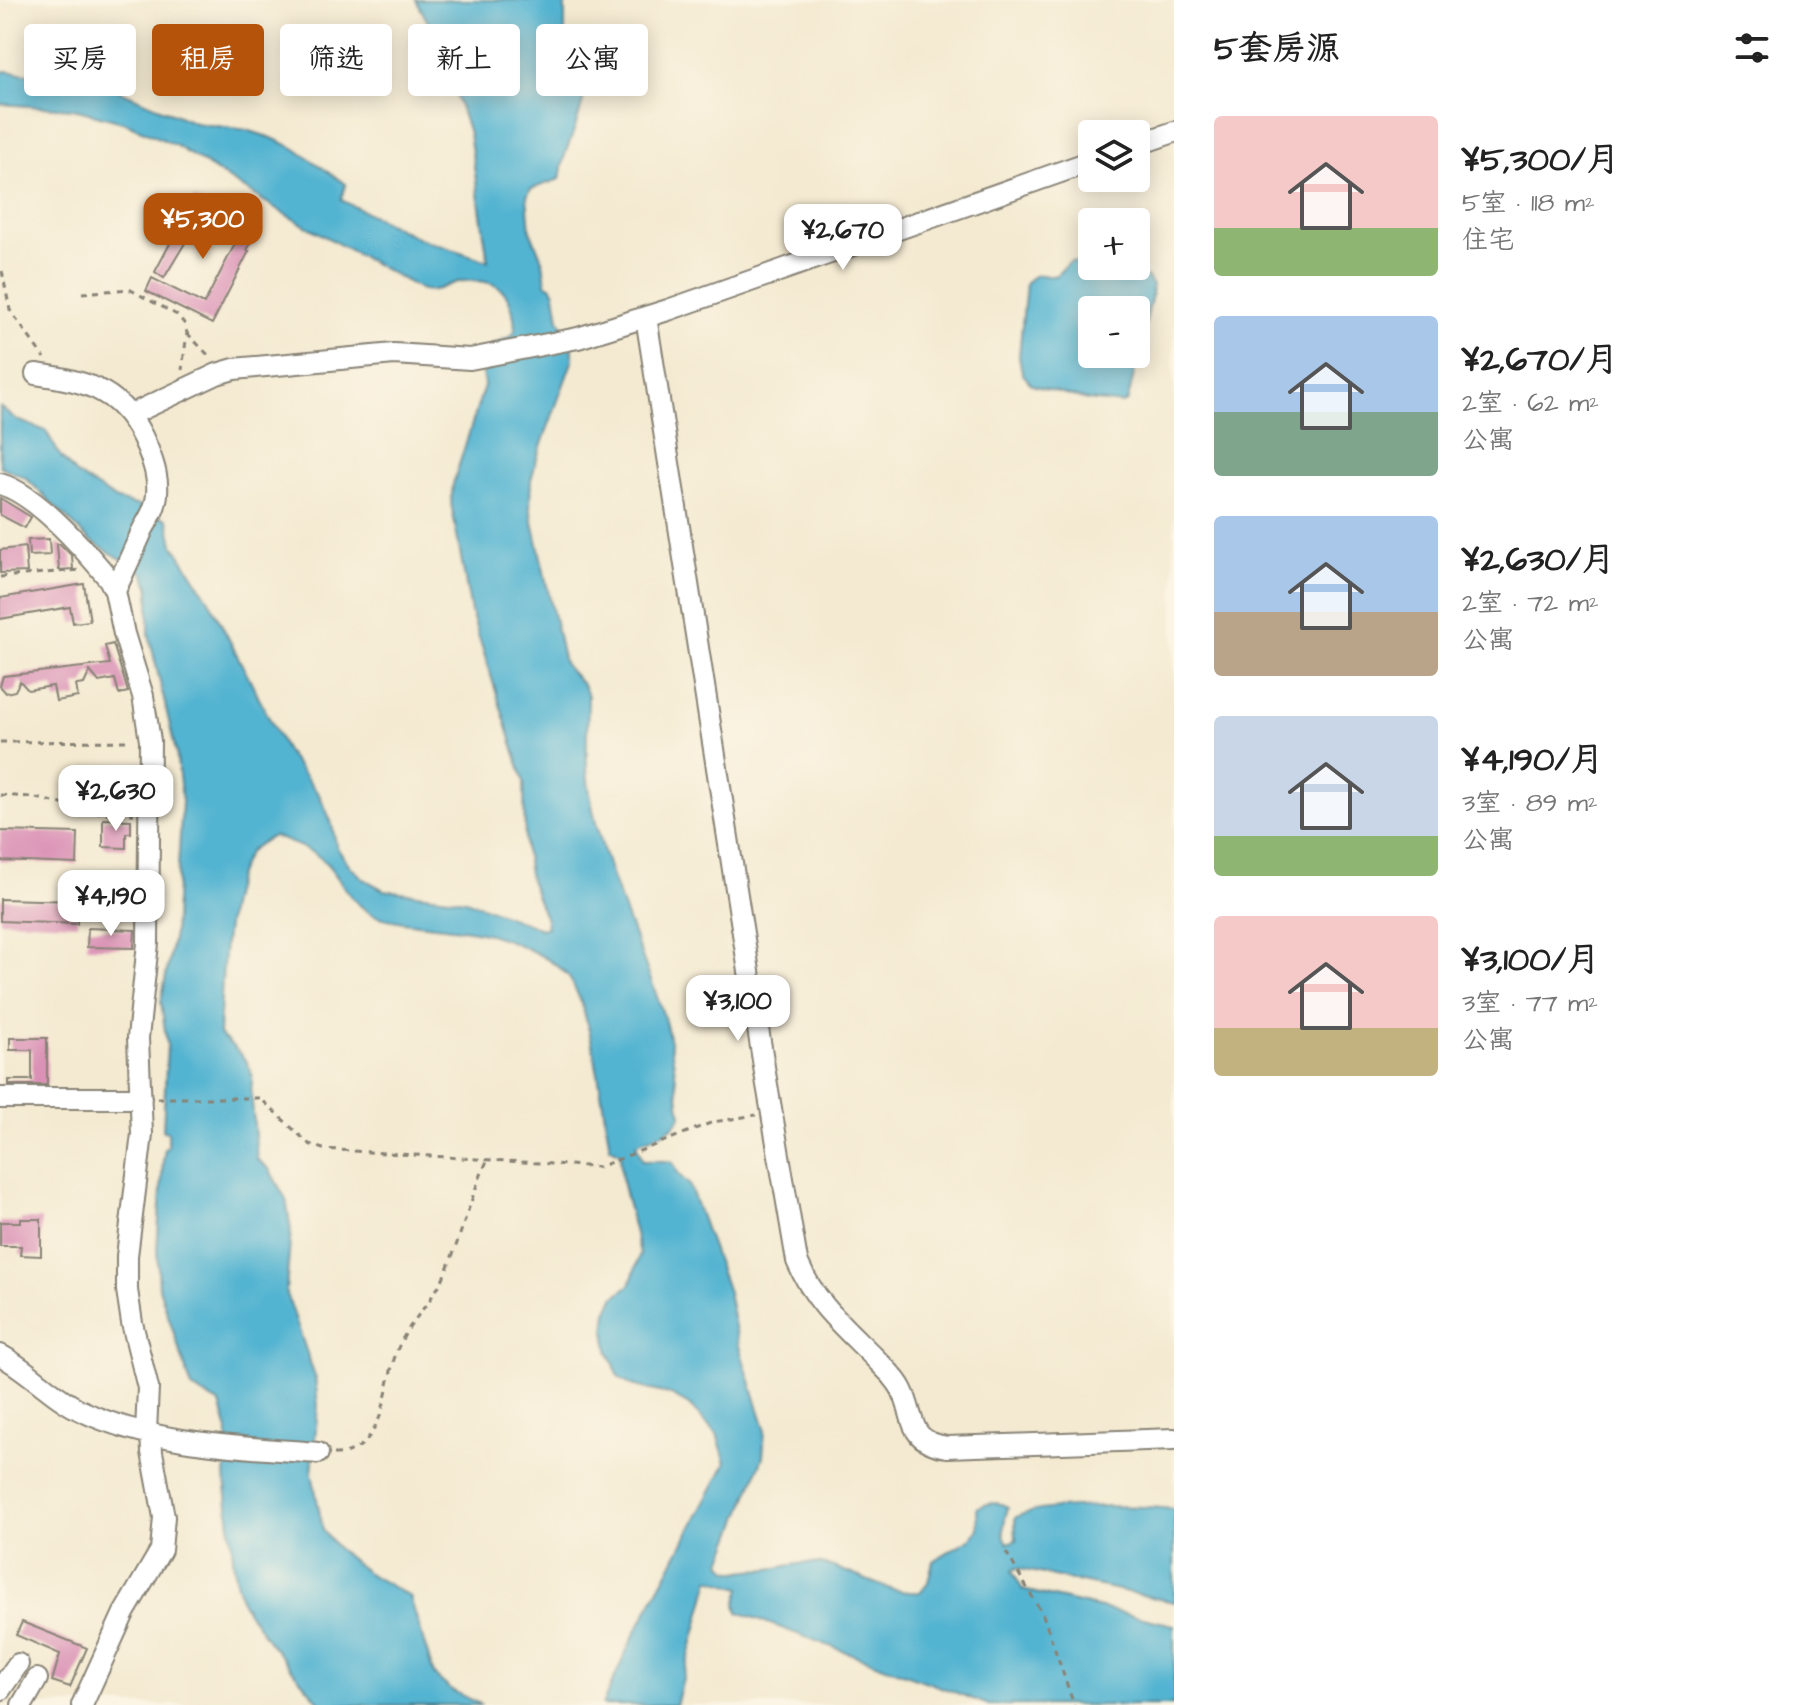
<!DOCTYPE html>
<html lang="zh">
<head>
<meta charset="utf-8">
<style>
  body { margin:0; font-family:"Architects Daughter","LXGW WenKai TC",sans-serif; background:#f6f6f6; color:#222; height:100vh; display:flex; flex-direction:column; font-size:30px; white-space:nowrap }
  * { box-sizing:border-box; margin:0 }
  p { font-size:26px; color:#767676 }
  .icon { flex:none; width:44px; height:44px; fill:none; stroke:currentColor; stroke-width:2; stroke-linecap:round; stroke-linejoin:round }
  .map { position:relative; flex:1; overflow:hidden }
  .sheet { display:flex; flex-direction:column; background:#fff; width:640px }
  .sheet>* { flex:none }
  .banner { position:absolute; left:24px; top:24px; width:760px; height:72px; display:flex; gap:16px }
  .fabs { position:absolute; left:1078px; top:120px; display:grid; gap:16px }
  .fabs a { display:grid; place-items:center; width:72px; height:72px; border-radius:8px; background:#fff; box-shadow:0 4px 20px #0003; font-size:40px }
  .price { position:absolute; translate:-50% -68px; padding:0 18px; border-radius:16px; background:#fff; color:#222; font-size:26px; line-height:52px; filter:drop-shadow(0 2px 4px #0008) }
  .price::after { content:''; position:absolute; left:50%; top:48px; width:24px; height:18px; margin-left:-12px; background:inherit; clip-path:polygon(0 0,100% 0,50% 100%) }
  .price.selected { background:#b45309; color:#fff }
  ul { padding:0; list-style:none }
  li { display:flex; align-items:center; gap:24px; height:200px; padding:0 40px }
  li span { display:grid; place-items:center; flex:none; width:224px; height:160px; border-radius:8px; color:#555 }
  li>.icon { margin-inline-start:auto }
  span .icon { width:96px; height:96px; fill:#fffc; stroke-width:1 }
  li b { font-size:34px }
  h2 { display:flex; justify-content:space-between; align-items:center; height:96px; padding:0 40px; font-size:34px }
  .chip { padding:0 28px; border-radius:8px; background:#fff; box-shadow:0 4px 20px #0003; font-size:28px; line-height:72px }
  .chip.selected { background:#b45309; color:#fff }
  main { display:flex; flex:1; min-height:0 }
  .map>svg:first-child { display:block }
  .water { fill:#52b4d1; stroke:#376876; stroke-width:2; fill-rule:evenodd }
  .building { fill:#da91b5 }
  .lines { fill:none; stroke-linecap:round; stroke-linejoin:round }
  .minor-casing { stroke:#888376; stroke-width:24 }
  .path { stroke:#888376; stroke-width:3; stroke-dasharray:6 6; stroke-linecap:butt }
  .minor { stroke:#fff; stroke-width:20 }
</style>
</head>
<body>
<main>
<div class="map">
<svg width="1174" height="1705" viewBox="0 0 1174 1705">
  <rect width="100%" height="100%" fill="#fcf5e5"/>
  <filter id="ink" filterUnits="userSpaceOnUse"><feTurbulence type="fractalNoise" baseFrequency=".0125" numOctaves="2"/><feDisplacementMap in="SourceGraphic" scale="16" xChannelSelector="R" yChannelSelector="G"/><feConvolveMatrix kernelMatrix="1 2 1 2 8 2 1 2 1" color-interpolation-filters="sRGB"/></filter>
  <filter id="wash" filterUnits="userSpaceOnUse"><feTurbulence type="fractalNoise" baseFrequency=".006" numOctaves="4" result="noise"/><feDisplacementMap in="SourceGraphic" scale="32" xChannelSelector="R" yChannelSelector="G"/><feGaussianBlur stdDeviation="1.8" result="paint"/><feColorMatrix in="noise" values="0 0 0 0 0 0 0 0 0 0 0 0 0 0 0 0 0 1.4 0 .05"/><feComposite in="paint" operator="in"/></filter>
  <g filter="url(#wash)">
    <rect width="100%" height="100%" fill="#f4ead1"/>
    <path class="water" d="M416,0H565V47C571,53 579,56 583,64C592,87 575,128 567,149C563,158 562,169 560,179L531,189L527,196L530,230L543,262L546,283L552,287L555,293L559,319L573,348V359L538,455L531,480L530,508L564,663C572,675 585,683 588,696C588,728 584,763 590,794C603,871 639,941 663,1014C673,1046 676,1082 681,1116C672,1134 652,1136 636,1144L643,1161C691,1159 663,1165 689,1184L728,1292L739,1346L765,1428L763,1457L722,1562L728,1570L738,1572C748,1569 758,1570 769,1569C791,1566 808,1559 830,1566C861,1575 887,1594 920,1592L928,1582L933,1561L971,1538L978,1529L977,1508C987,1503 998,1501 1008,1507C1005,1520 1000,1532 1008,1543L1016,1540L1015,1518C1036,1502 1144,1506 1174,1509V1602L1016,1568L1012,1571L1023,1590L1174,1625V1705H989L738,1612L736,1604L741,1588L710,1579L676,1705H602L633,1637L726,1463L717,1434L689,1405L671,1395L632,1385L619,1377L608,1350L605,1331L607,1312L615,1296L630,1285L640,1254L622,1181L620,1153L610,1147C602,1105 592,1007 567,975C551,956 498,934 474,931C452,927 388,923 372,914C348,900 343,882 327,864C313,849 292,844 273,836C265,841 253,846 248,854C223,890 222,989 219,1034C237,1050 257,1064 251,1090L257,1159L269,1169L286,1199L291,1230L286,1291L315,1377L318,1405L312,1473L323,1530L338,1549L366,1572L410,1597L434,1675L451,1690L482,1705H322L269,1642L242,1603L235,1577L225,1476L228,1431L220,1404L192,1388L159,1288L157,1249L163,1161L165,1148L168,1147V1132L163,1131L167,1045L161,1002L174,933L182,801L176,752L149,635V586L143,572L89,540L26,478L0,466V407L15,419L46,431L61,457L76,474L117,500L143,507L168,520L173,544L209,600L286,751L320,796L331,821L337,848L351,867L364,879L384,890L466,900L541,929L547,927L546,920L530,880L525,850L524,781L471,612L451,503L453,484L484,386L481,360L492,345L510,337L515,331C514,295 502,278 464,281C447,282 438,295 420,289L288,216L175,145L126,123L74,109L0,104V73L5,71L104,84L195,123L247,130L272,138L294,148L346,184L341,200L418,238L488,261L469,133L435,35Z
      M1071,261L1100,269L1111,266L1148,278L1152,285L1151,299L1128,400L1123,404L1087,400L1032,385L1022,373L1019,356L1026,283C1040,267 1045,280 1056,275C1061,272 1065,265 1071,261ZM1092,310H1136V354H1092Z"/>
    <g id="blocks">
      <path class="building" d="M194,198L231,218L227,224L254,238L247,250L249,251L212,324L146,291L152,278L204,304L235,244L197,223L164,278L155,272Z
        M0,498L31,517L25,528L0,515Z
        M49,539L50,555L29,556L28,540Z
        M57,544H60L72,556L73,569L59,570Z
        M25,547L27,572L0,573V550Z
        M84,584L90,621L73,623L70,607L0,619V598Z
        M113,644L128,692L119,694L115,679L99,682L90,671L84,684L76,685L78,697L56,701L53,686L28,690L20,681L15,691L6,693L0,686L3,676L110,664L105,646Z
        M103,819L131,820V833H126V848L103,847Z
        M0,831L78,833L77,864L0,861Z
        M0,899L77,901V924L0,921Z
        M88,928L135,930L134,948L87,947Z
        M10,1038H47V1085H9V1080H32V1050H10Z
        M21,1219H41V1256L20,1255L21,1246H0V1222H21Z
        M22,1622L87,1648L70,1687L52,1681L60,1654L16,1635Z"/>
    </g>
  </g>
  <g filter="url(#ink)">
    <use href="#blocks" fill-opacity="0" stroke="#888376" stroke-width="2"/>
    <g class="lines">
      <g class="minor-casing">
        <path id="minor" d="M1136,145L1174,132
          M646,317L765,1073L797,1261C814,1302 843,1326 874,1357C883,1367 896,1377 902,1390C916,1419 907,1441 947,1447L1174,1439
          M36,374C91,382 124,391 147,447C154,464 160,482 156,501C154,511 148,521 143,529C134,550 124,571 115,591
          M130,415L217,374L234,369L394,354L470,359L578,338L668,310L1092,161
          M0,484C36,494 85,550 109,579L115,591L124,634L143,696L150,741L148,943L138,1038L142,1134L127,1256V1290L132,1323L148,1388L146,1432
          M0,1098H141
          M0,1355C29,1370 52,1397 82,1411C151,1444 242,1447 318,1453
          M0,1690L18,1664
          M22,1705L37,1679
          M82,1705L124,1613L161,1550L164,1517L152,1452L151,1433"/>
      </g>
      <path class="path" d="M2,271L10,310L44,358
        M82,293L129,289L177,315L184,323L187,333L182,370
        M187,333L212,359
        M0,577L80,570
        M0,742L132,741
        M0,795L31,797L102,813L134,814
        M157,1098H260L309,1144L323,1149L599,1167L713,1122L756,1115
        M334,1454C349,1454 362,1448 370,1435C388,1411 386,1377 398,1348C409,1322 432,1302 444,1276C461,1238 470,1198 487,1161
        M1006,1552L1043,1615L1074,1705"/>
      <use href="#minor" class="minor"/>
    </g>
  </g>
</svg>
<div class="fabs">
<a><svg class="icon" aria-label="layers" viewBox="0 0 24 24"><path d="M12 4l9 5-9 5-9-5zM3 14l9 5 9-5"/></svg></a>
<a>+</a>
<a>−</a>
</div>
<b class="price selected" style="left:203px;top:261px">¥5,300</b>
<b class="price" style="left:843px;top:272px">¥2,670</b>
<b class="price" style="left:116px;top:833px">¥2,630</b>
<b class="price" style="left:111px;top:938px">¥4,190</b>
<b class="price" style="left:738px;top:1043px">¥3,100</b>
<div class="banner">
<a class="chip">买房</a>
<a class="chip selected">租房</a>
<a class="chip">筛选</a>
<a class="chip">新上</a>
<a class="chip">公寓</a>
</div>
</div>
<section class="sheet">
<h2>5套房源<svg class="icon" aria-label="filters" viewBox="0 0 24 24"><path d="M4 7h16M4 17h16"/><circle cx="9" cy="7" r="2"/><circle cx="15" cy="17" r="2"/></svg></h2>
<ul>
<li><span style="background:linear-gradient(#f6c9c9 70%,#8fb573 0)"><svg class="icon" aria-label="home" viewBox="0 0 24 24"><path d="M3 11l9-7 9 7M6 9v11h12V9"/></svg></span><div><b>¥5,300/月</b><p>5室 · 118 m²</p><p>住宅</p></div></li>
<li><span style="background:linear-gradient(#a9c7e8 60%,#7fa58c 0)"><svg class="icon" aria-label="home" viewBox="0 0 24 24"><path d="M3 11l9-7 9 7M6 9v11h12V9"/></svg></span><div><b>¥2,670/月</b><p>2室 · 62 m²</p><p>公寓</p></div></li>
<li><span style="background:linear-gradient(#a9c7e8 60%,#b9a48a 0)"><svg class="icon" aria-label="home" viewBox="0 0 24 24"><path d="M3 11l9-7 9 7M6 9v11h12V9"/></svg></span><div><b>¥2,630/月</b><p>2室 · 72 m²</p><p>公寓</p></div></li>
<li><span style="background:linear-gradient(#c9d6e8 75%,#8fb573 0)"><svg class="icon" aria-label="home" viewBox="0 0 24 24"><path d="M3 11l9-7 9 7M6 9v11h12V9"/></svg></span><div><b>¥4,190/月</b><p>3室 · 89 m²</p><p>公寓</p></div></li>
<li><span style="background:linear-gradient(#f6c9c9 70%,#c2b280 0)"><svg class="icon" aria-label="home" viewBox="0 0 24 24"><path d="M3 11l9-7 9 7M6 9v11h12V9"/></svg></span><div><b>¥3,100/月</b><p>3室 · 77 m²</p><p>公寓</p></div></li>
</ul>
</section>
</main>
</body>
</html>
